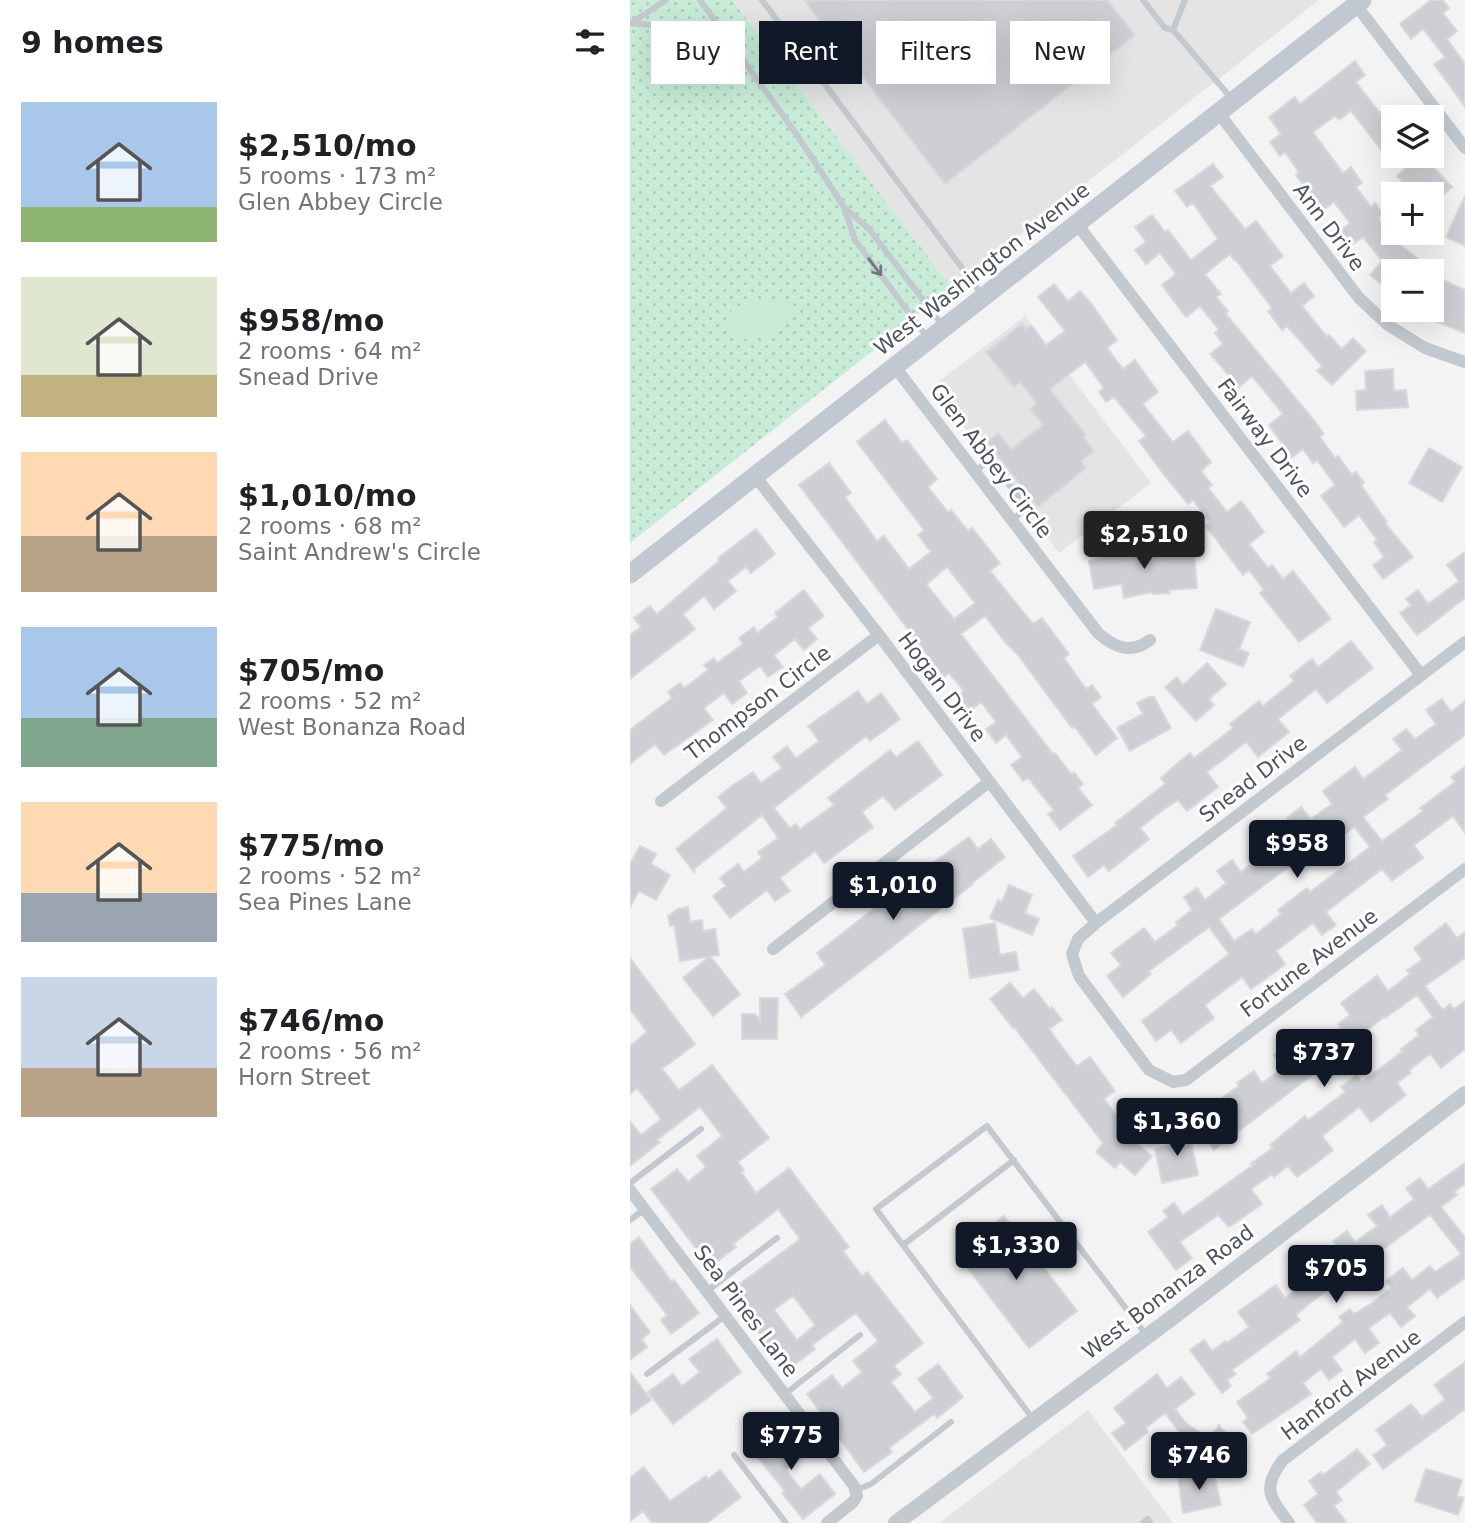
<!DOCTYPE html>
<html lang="en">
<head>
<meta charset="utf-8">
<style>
  body { margin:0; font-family:"DejaVu Sans",sans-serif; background:#f6f6f6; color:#202124; height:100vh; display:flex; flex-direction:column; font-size:26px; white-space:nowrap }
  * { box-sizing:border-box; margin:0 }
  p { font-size:23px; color:#757577 }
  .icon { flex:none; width:38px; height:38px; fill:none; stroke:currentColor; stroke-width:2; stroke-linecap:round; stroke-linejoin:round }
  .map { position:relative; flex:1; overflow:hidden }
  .drawer { display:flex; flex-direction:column; background:#fff; width:630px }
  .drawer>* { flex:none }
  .guide { position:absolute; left:21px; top:21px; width:665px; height:63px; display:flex; gap:14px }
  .tools { position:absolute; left:751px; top:105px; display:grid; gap:14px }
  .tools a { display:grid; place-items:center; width:63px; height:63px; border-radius:0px; background:#fff; box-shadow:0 7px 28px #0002; font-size:35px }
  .price { position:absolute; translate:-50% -60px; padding:0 16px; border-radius:7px; background:#111827; color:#fff; font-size:23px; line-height:46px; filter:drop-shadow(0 2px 4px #0008) }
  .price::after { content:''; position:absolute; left:50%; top:42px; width:21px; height:16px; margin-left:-10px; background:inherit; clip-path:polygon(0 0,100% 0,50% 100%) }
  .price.on { background:#222; color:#fff }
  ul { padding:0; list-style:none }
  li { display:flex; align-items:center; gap:21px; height:175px; padding:0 21px }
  li span { display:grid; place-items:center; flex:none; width:196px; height:140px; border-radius:0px; color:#555 }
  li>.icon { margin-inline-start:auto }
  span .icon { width:84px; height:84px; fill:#fffc; stroke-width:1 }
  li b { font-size:30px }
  h2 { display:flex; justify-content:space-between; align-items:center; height:84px; padding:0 21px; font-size:30px }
  .chip { padding:0 24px; border-radius:0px; background:#fff; box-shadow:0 7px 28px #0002; font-size:24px; line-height:63px }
  .chip.on { background:#111827; color:#fff }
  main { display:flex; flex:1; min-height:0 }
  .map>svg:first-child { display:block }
  .education { fill:#e5e4e4 }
  .grass { fill:url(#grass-dots) }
  .pitch { fill:#c8ecd8 }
  .building { fill:#cdcfd4; stroke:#d7d9dd; stroke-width:2; fill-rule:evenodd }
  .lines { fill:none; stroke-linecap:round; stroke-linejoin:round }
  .service { stroke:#c2c9cf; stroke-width:6 }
  .minor { stroke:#c2c9cf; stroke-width:12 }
  .tertiary { stroke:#c2c9cf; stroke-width:16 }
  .secondary { stroke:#c1c8d1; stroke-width:19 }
  .oneway { stroke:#6f7780 }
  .labels { text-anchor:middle; stroke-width:6; stroke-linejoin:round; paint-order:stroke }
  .street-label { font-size:21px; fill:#4c545e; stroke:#fff }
</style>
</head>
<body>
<main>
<section class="drawer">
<h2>9 homes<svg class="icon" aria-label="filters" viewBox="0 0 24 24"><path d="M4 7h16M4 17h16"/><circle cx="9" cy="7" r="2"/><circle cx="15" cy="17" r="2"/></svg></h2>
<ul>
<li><span style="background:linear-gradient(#a9c7e8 75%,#8fb573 0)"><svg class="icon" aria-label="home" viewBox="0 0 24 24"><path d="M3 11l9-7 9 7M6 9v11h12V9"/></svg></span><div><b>$2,510/mo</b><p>5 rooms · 173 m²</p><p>Glen Abbey Circle</p></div></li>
<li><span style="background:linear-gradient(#dfe7d0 70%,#c2b280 0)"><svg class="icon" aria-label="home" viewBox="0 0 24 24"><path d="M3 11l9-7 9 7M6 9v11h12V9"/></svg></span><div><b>$958/mo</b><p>2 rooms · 64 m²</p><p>Snead Drive</p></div></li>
<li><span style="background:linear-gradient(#ffd9b3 60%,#b9a48a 0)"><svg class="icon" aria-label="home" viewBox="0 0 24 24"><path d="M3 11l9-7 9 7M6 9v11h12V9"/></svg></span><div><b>$1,010/mo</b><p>2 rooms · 68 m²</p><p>Saint Andrew's Circle</p></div></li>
<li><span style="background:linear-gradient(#a9c7e8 65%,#7fa58c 0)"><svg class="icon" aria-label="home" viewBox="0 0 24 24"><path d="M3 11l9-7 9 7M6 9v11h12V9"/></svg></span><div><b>$705/mo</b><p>2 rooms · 52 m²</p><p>West Bonanza Road</p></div></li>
<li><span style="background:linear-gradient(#ffd9b3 65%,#9aa5b1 0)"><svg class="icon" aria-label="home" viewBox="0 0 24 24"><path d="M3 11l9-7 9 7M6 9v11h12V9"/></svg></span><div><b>$775/mo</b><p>2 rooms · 52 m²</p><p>Sea Pines Lane</p></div></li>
<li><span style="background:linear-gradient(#c9d6e8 65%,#b9a48a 0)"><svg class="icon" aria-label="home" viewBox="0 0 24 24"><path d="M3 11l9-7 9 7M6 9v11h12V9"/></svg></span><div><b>$746/mo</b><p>2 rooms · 56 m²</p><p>Horn Street</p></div></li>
</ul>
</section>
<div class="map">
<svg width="835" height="1523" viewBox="0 0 835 1523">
  <defs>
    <pattern id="grass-dots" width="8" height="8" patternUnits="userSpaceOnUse" patternTransform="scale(1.75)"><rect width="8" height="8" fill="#c8ecd8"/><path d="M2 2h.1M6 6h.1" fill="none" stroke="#adccbc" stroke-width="1.8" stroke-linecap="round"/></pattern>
  </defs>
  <rect width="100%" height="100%" fill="#f4f3f3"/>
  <path class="education" d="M102,0H689L322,288Z
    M395,316L521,483L429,553L303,386Z
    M458,1410L543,1523H309Z"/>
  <path class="grass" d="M0,0H102L322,288L0,543Z"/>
  <path class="pitch" d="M143,300L155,303L160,309C161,313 162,315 159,320C153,332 121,343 108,338C101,335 98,327 96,320C102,302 127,301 143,300Z"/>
  <path class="building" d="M174,0H477L505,35L315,184Z
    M801,0H813L819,8L813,13L827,31L817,39L835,64V107L804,64L815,57L793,29L781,39L770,24Z
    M725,61L735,75L726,82L750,113L752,111L763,125V165L721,111L709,120L705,116L683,132L713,173L721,167L732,183L726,187L741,207L745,203L753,214L748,218L768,243L803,271H763V278L755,287L740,275L752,261L733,237L720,246L709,232L720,223L704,202L692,211L666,175L669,172L655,152L650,156L640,142L651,134L639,117L665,97L670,104Z
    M789,156H793L822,187L802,206V194H784L767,176Z
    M583,164L593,177L580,186L615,229L626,221L653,256L640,266L661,293L674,283L684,296L672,306L697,337L699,335L712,349L723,338L736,351L702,385L687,371L692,366L657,326L652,330L638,311L642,308L605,259L604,260L600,254L575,274L591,294L586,297L598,311L595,313L684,420L694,434L690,437L705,458L708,456L722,475L726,472L734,483L731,485L757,522L755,523L783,557L753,579L743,565L754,557L744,542L747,540L729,515L714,527L691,496L705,485L687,460L683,463L673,449L662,457L639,425L653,414L622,376L609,387L580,354L593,344L585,333L589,330L570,306L556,317L546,304L532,285L546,274L530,253L516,264L505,250L516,242L505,227L522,215L535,232L538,230L561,260L588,239L563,203L557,207L545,191Z
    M835,196V246L816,237Z
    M802,275L835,290V333L777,310H802Z
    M424,284L438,301L450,291L460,302L487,340L477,348L493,369L505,360L528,392L513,404L543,442L558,431L581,462L571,471L582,485L578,488L597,512L611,501L621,514L634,532L619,544L638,568L642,565L653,579L663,571L701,619L669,642L630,593L634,590L619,570L613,575L576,526L580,523L563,500L558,504L531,471L509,441L516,436L484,397L476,402L469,392L474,388L455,362L420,389L456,435L453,437L464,451L451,461L456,468L408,507L357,442L368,433L381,449L413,425L400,409L407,404L390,382L384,387L356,352L392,324L396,329L401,325L416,345L435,331L408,297Z
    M763,369L764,391L776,390L778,407L727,410L726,391L736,390L735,371Z
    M255,420L272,443L277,440L307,479L298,487L318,512L321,510L338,531L342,528L370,563L360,571L403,624L412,618L439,654L434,658L456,689L462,685L471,697L462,704L487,738L466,755L444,726L442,728L388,655L375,642L355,616L331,634L423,754L425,753L441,774L444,772L453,784L448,788L462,805L430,830L418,814L424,810L398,778L393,781L381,765L392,757L376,735L366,743L356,729L366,722L351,702L340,711L328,696L334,691L319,673L314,677L169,485L199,463L221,493L215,497L247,541L254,536L279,569L301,552L288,535L294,530L227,442ZM317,567L345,603L324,619L297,585L298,583Z
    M799,448L832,467L812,502L779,483Z
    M126,529L145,554L121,573L116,567L98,581L106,591L84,609L74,596L53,614L65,629L0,679V635L11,627L4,618L20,606L27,614L89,561L88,558Z
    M502,539L505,555L564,550L567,588L539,590L540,593L523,594L522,592L494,598L492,584L464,589L459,561L476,557L475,552L491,549L489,541Z
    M835,552V598L787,635L770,613L781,605L776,599L788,590L798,604L829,581L817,565Z
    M174,590L194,616L178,628L187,639L174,650L165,639L144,655L153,667L138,677L130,666L109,681L117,693L102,704L94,693L74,708L83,720L34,755L25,744L0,764V730L42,698L38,692L50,683L54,688L78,670L74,665L84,658L87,663L113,644L109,638L124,627L127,633L148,617L145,613Z
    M586,609L620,622L609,649L619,653L613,667L570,650Z
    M721,641L743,668L697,703L686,689L648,719L659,732L628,757L616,742L577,772L588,787L557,811L548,800L533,810L510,828L519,839L479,871L474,865L458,877L443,856L487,825L485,823L535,784L531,778L549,762L560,753L564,758L603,728L600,724L629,701L633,706L664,681L660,676L682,659L688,667Z
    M577,663L596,684L579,699L584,705L566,721L535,687L547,677L553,685Z
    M228,691L237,704L251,693L270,719L240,741L236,736L144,808L160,828L166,824L170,829L204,805L198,798L260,750L266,757L288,741L312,775L265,810L253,796L232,812L243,827L194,863L185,851L150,878L160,891L145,901L137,890L100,918L83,896L96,886L90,878L108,864L114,872L132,858L128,852L148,838L132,815L64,869L65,873L46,849L97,808L88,797L103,785L123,772L131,783L152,768L143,757L157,746L166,758L189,741L178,726Z
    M519,697H524L541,728L500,751L487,728L513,714L507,703Z
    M812,699L821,712L835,701V735L755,795L758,799L733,817L752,841L793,811L790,808L825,782L821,777L835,767V833L823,816L784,845L793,858L762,881L752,869L696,912L706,925L692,935L683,923L646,951L655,964L641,975L621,989L612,977L575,1005L584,1018L551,1043L541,1030L526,1041L512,1021L599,954L579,927L519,971L521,974L493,997L477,976L491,965L481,953L514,928L525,942L548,925L546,922L562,910L554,897L567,888L575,900L596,883L587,871L602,860L611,872L631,856L623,845L637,835L645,846L666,830L657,818L671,807L681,819L702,804L693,791L725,767L733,779L760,759L772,750L763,739L776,729L785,739L806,724L796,710ZM712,827L716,833L724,827L740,847L680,892L677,888L648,910L651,914L626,934L622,929L604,941L589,919Z
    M339,837L348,849L361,839L375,857L342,883L343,884L171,1017L155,994L195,965L187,953L281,880L291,892L312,875L303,863Z
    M10,846L26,854L21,864L40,875L26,900L9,891L0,907V864Z
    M379,885L402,895L395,913L409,919L402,935L360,918L368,900L372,902Z
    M58,907L60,922L72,920L73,931L85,929L89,955L50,961L44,925L40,926L38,916L48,909Z
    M365,923L370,955L386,952L389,970L340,978L333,929Z
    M816,923L827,938L835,932V958L795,986L813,1010L820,1004L824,1009L835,1001V1049L811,1068L800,1054L779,1070L781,1073L767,1083L776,1095L741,1122L729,1107L692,1136L703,1150L689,1161L667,1177L658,1166L644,1177L642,1174L621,1189L632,1204L599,1227L588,1215L550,1242L562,1258L546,1270L518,1232L538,1217L533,1211L544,1203L553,1215L626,1163L620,1164L643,1148L640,1145L675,1116L678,1120L715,1092L711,1087L727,1075L732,1082L773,1051L771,1049L789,1035L786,1030L803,1017L787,995L755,1018L754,1017L716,1047L717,1048L699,1063L701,1066L689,1076L686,1072L584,1150L571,1131L585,1122L576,1109L609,1086L607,1083L624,1071L632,1083L654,1068L644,1055L677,1030L688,1045L711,1027L708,1024L720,1015L711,1003L747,976L758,991L780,974L777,970L792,960L784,948Z
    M80,956L110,994L83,1016L53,978Z
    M0,958L65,1044L32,1069L49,1090L82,1065L139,1138L108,1162L114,1170L111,1172L126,1193L159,1168L219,1247L213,1251L232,1276L237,1272L293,1343L264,1366L271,1374L261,1382L285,1412L303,1398L288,1379L308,1364L333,1397L307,1418L304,1414L259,1448L262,1452L234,1472L177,1394L202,1375L212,1388L232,1372L223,1361L248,1341L226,1313L182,1345L185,1349L157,1370L99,1292L170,1239L148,1209L103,1244L106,1247L80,1267L21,1189L47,1169L58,1182L76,1167L67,1156L92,1136L70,1107L27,1140L30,1142L0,1166V1121L11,1135L31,1119L7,1088L0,1094V1046L17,1032L0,1009ZM163,1296L185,1325L167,1340L144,1310Z
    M380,983L393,998L404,989L420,1009L422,1007L432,1020L419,1029L436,1052L447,1066L460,1057L485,1091L474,1099L491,1122L498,1114L510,1125L499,1137L522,1156L505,1175L490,1162L485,1168L466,1152L473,1143L384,1027L383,1028L360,999Z
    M130,998H148L147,1039H112V1014H125L130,1020Z
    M558,1127L568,1175L532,1183L525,1149L543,1145L540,1131Z
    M835,1163V1184L824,1192L827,1195L811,1207L835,1237V1278L807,1298L800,1289L777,1307L785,1316L771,1327L760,1313L739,1328L749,1343L735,1353L725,1339L702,1357L712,1370L699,1380L691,1369L673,1383L681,1394L622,1434L613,1422L618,1418L607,1402L641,1378L637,1374L666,1351L670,1357L713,1322L709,1317L720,1309L724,1314L742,1303L761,1288L756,1281L773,1268L782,1280L800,1266L805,1272L831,1254L800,1215L797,1217L680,1303L666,1315L670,1320L602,1370L606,1374L597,1380L601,1386L592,1393L560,1350L574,1340L582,1351L596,1341L597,1343L619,1327L608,1312L646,1285L655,1298L677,1281L666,1267L678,1258L689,1271L712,1254L703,1241L717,1231L725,1242L747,1226L738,1215L752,1205L760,1217L784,1199L776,1188L790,1178L798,1189Z
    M374,1216L447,1311L399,1348L326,1253Z
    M9,1237L42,1282L44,1280L69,1313L41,1334L31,1320L37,1315L0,1267V1244Z
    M0,1305L20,1332L12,1339L17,1347L0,1360Z
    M87,1339L111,1372L43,1424L18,1392L43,1374L52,1386L70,1372L59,1359Z
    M835,1362V1409L753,1469L743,1455L757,1445L746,1430L781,1404L792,1417L815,1399L804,1385Z
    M0,1372L21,1400L0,1415Z
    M527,1374L537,1388L551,1377L565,1394L545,1409L556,1423L579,1439L589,1425L603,1443L584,1470L545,1442L551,1434L535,1413L516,1428L518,1432L495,1450L482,1433L496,1423L484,1408Z
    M151,1425L175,1455L156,1470L171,1489L190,1474L205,1494L173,1519L152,1493L155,1491L121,1449Z
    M727,1449L740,1464L706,1492L712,1500L704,1506L717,1523H687L674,1505L688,1494L679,1481L691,1472L693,1475Z
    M14,1467L40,1501L76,1476L78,1479L90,1470L111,1497L77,1523H22L13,1511L0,1521V1478Z
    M796,1469L832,1480L827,1496L834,1498L828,1515L785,1501Z
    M583,1470L591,1505L553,1513L548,1477Z"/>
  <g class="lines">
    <path class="service" d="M70,0L167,135L214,207L225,240L297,337
      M132,0L353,296
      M513,0L535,28L543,30L602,99
      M3,22L36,0
      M0,23C45,28 71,26 106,58
      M543,30L555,0
      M215,208L239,229L313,326
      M345,471L360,460L397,508L382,520
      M0,1183L71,1129
      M0,1220L15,1209
      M273,1245L384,1160
      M77,1291L147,1238
      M17,1374L95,1316
      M155,1394L230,1335
      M403,1419L246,1209L357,1126L517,1336
      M104,1455L156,1523
      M226,1490L241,1484L321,1422
      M513,1523L518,1519L520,1523"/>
    <path class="minor" d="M726,5L835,148
      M588,112L729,298L758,325L795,348L835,362
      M447,224L791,675
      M265,367L468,633C484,647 501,655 520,640
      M125,476L249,635L466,923
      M835,642L466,923L448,939L442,954L449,976L519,1070L543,1082L556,1080L835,869
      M31,801L249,635
      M143,949L359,782
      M0,1190L224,1486L227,1496L223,1502L197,1523
      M659,1523C640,1497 631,1489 653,1460L835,1322"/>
    <path class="tertiary" d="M266,1523L539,1320L835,1094"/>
    <path class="secondary" d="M0,574L732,0"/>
  </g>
  <defs><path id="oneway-shaft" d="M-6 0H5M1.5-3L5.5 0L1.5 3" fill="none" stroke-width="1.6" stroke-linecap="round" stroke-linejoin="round" transform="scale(1.75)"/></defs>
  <use class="oneway" href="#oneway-shaft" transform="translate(245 267) rotate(53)"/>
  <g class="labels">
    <g class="street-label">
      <text transform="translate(699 227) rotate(53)" y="7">Ann Drive</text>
      <text transform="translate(352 269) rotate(-38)" y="7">West Washington Avenue</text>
      <text transform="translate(635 438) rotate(53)" y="7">Fairway Drive</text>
      <text transform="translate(361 461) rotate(53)" y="7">Glen Abbey Circle</text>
      <text transform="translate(312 687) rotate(53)" y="7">Hogan Drive</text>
      <text transform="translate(128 703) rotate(-37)" y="7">Thompson Circle</text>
      <text transform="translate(623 779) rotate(-37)" y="7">Snead Drive</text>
      <text transform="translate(679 963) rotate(-37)" y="7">Fortune Avenue</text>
      <text transform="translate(538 1292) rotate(-37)" y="7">West Bonanza Road</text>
      <text transform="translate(116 1311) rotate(53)" y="7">Sea Pines Lane</text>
      <text transform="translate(721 1385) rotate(-37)" y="7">Hanford Avenue</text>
    </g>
  </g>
</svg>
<div class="tools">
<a><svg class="icon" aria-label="layers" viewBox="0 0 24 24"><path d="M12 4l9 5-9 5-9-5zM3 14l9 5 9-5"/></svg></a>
<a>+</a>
<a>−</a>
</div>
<b class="price on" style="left:514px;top:571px">$2,510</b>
<b class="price" style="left:667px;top:880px">$958</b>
<b class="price" style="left:263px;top:922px">$1,010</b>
<b class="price" style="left:694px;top:1089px">$737</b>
<b class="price" style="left:547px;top:1158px">$1,360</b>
<b class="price" style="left:386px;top:1282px">$1,330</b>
<b class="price" style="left:706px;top:1305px">$705</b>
<b class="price" style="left:161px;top:1472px">$775</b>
<b class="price" style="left:569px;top:1492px">$746</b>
<div class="guide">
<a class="chip">Buy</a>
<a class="chip on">Rent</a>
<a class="chip">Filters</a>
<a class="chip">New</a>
</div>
</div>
</main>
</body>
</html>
